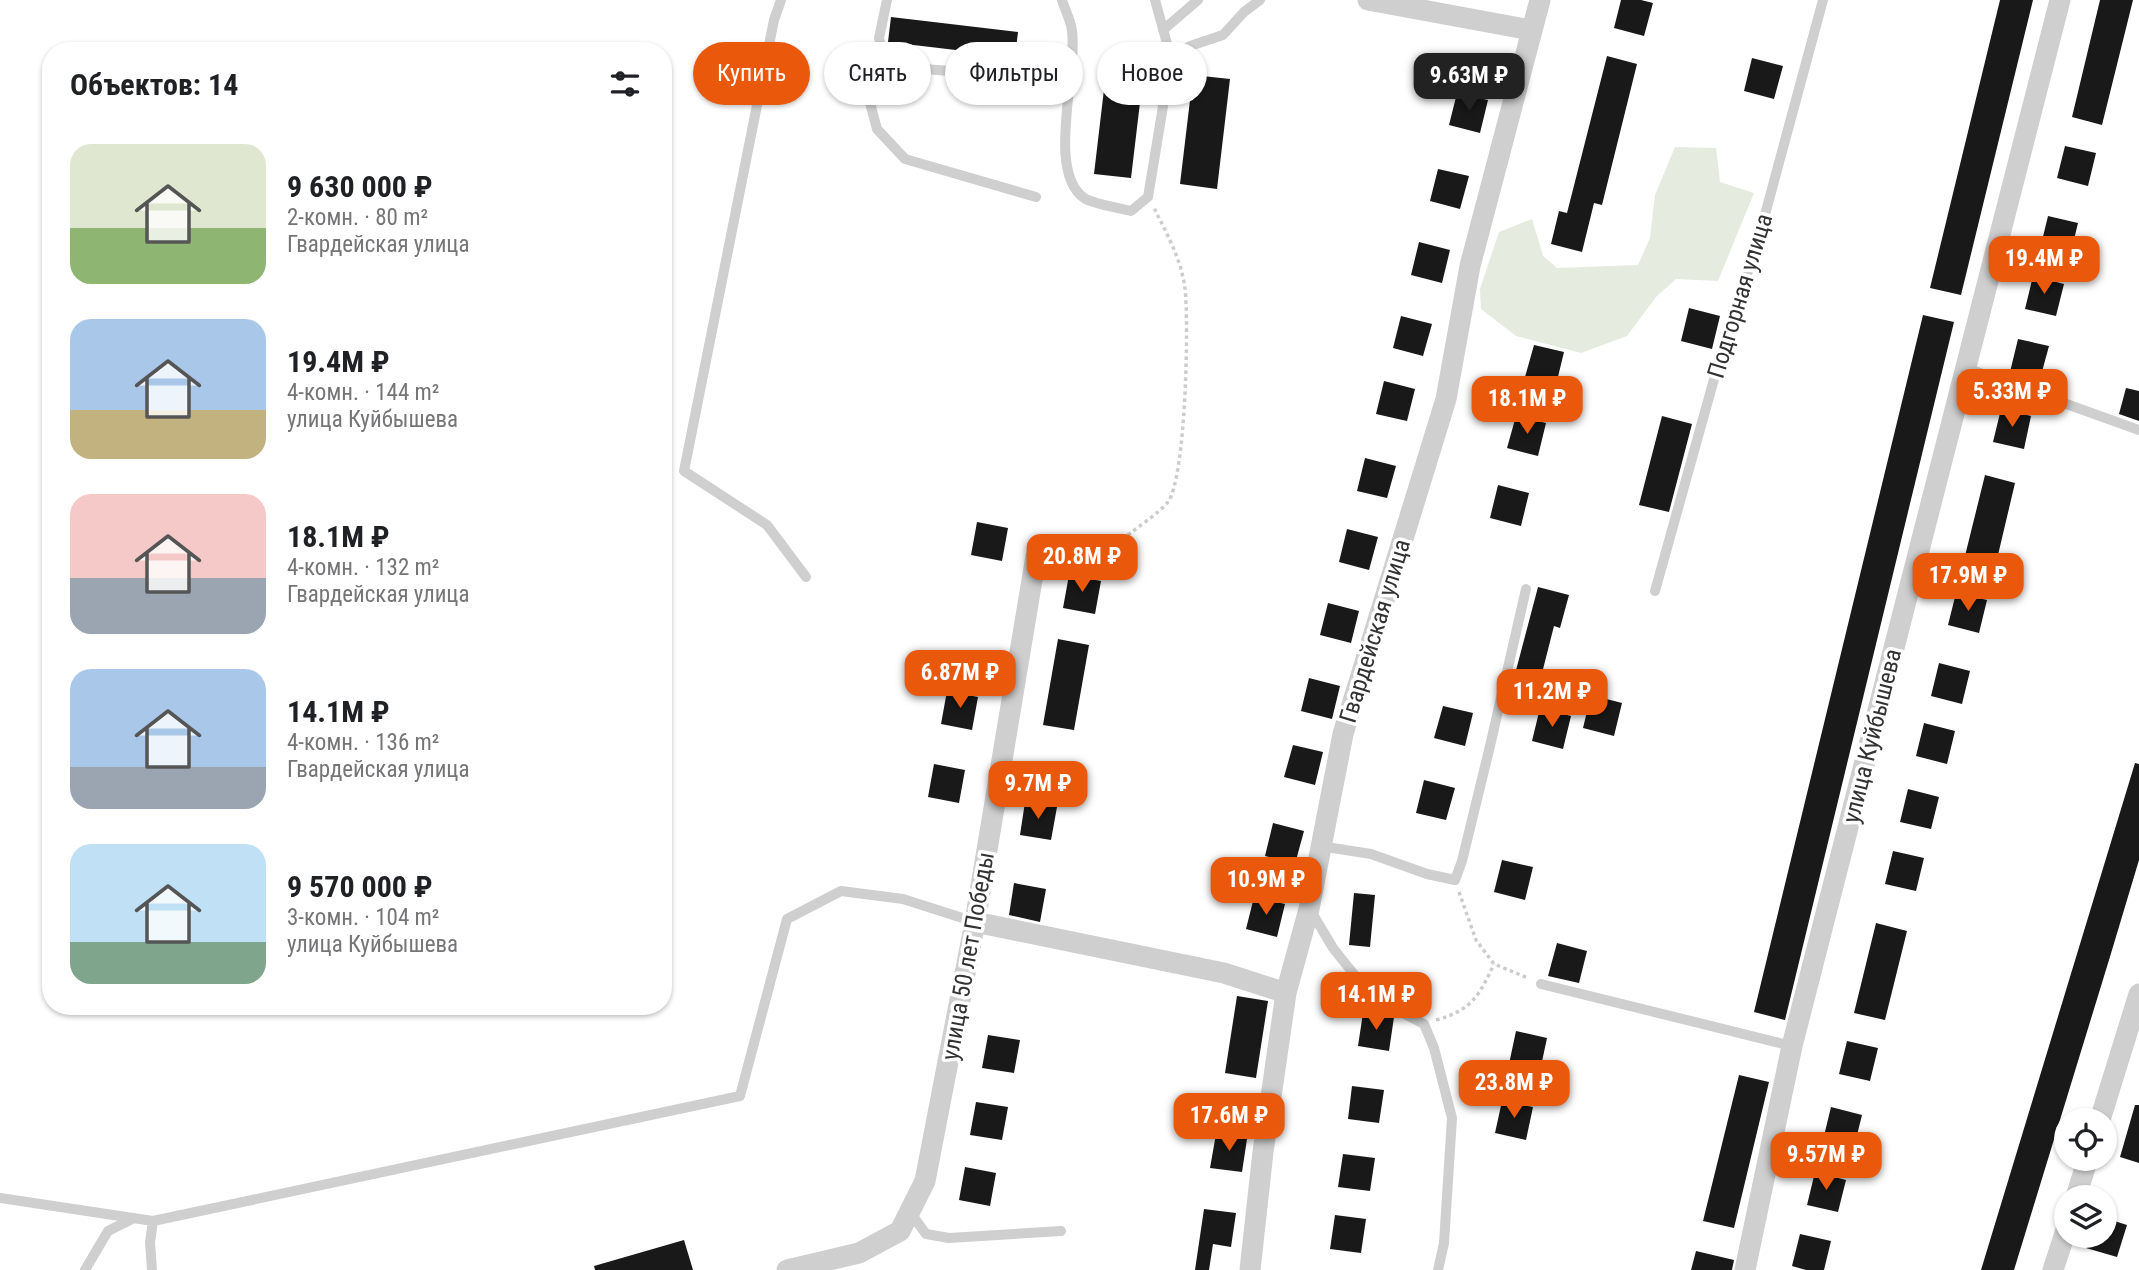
<!DOCTYPE html>
<html lang="ru">
<head>
<meta charset="utf-8">
<style>
  body { margin:0; font-family:"Roboto Condensed",sans-serif; background:#f2f2f2; color:#202124; height:100vh; display:flex; flex-direction:column; font-size:26px; white-space:nowrap }
  * { box-sizing:border-box; margin:0 }
  p { font-size:23px; color:#757577 }
  .icon { flex:none; width:38px; height:38px; fill:none; stroke:currentColor; stroke-width:2; stroke-linecap:round; stroke-linejoin:round }
  .map { position:relative; flex:1; overflow:hidden }
  .sheet { position:absolute; left:42px; top:42px; width:630px; height:973px; display:flex; flex-direction:column; background:#fff; border-radius:28px; box-shadow:0 2px 5px #0004 }
  .sheet>* { flex:none }
  .top-card { position:absolute; left:693px; top:42px; width:665px; height:63px; display:flex; gap:14px }
  .controls { position:absolute; left:2054px; top:1108px; display:grid; gap:14px }
  .controls a { display:grid; place-items:center; width:63px; height:63px; border-radius:50%; background:#fff; box-shadow:0 2px 5px #0004; font-size:35px }
  .price { position:absolute; translate:-50% -60px; padding:0 16px; border-radius:14px; background:#ea580c; color:#fff; font-size:23px; line-height:46px; filter:drop-shadow(0 2px 4px #0008) }
  .price::after { content:''; position:absolute; left:50%; top:42px; width:21px; height:16px; margin-left:-10px; background:inherit; clip-path:polygon(0 0,100% 0,50% 100%) }
  .price.selected { background:#222; color:#fff }
  ul { padding:0; list-style:none }
  li { display:flex; align-items:center; gap:21px; height:175px; padding:0 28px }
  li span { display:grid; place-items:center; flex:none; width:196px; height:140px; border-radius:21px; color:#555 }
  li>.icon { margin-inline-start:auto }
  span .icon { width:84px; height:84px; fill:#fffc; stroke-width:1 }
  li b { font-size:30px }
  h2 { display:flex; justify-content:space-between; align-items:center; height:84px; padding:0 28px; font-size:30px }
  .chip { padding:0 24px; border-radius:32px; background:#fff; box-shadow:0 2px 5px #0004; font-size:24px; line-height:63px }
  .chip.selected { background:#ea580c; color:#fff }
  .map>svg:first-child { display:block }
  .green { fill:#e5ebdf }
  .building { fill:#191919 }
  .lines { fill:none; stroke-linecap:round; stroke-linejoin:round }
  .path { stroke:#ccc; stroke-width:3.5; stroke-dasharray:3.5 3.5; stroke-linecap:butt }
  .service { stroke:#cfcfcf; stroke-width:10 }
  .minor { stroke:#cfcfcf; stroke-width:21 }
  .labels { text-anchor:middle; stroke-width:7; stroke-linejoin:round; paint-order:stroke }
  .street-label { font-size:24px; fill:#323232; stroke:#fff }
</style>
</head>
<body>
<div class="map">
<svg width="2139" height="1270" viewBox="0 0 2139 1270">
  <rect width="100%" height="100%" fill="#fff"/>
  <path class="green" d="M1675,147L1716,148L1720,182L1754,193L1718,281L1676,279L1656,297L1627,336L1581,353L1516,336L1481,309L1480,289L1499,232L1532,219L1543,256L1557,268L1638,265L1650,238L1655,195Z"/>
  <path class="building" d="M1621,0H1641L1653,3L1644,36L1614,28Z
    M2000,0H2033L1961,295L1930,288Z
    M2100,0H2133L2102,125L2072,117Z
    M891,17L1018,32L1015,57L888,42Z
    M1607,56L1637,64L1602,205L1594,203L1582,252L1551,244L1559,211L1567,213Z
    M1752,58L1783,66L1774,99L1744,91Z
    M1107,64L1144,69L1131,178L1094,174Z
    M1193,75L1230,79L1217,189L1180,184Z
    M1457,93L1488,100L1480,133L1449,125Z
    M2065,146L2096,153L2088,186L2057,178Z
    M1438,169L1469,176L1460,209L1430,201Z
    M2048,216L2078,223L2070,256L2040,249Z
    M1419,242L1450,250L1442,283L1411,275Z
    M2033,276L2064,284L2056,316L2025,309Z
    M1689,308L1720,316L1712,349L1681,341Z
    M1923,315L1954,322L1785,1020L1754,1012Z
    M1401,316L1432,324L1423,356L1393,348Z
    M2018,339L2049,346L2040,379L2010,372Z
    M1534,345L1564,352L1556,385L1525,377Z
    M1384,381L1415,389L1407,421L1376,414Z
    M2126,388L2139,391V421L2119,414Z
    M2001,409L2031,416L2024,449L1993,442Z
    M1516,416L1546,423L1538,456L1507,448Z
    M1662,416L1692,424L1669,512L1639,505Z
    M1365,458L1396,466L1387,498L1357,491Z
    M1985,475L2015,483L1994,572L1963,564Z
    M1498,485L1529,493L1521,526L1490,518Z
    M977,522L1008,528L1002,561L971,555Z
    M1347,529L1378,537L1369,570L1339,562Z
    M1069,575L1101,581L1095,614L1063,608Z
    M1538,587L1569,595L1560,628L1554,626L1540,681L1515,674Z
    M1956,593L1987,600L1979,633L1948,625Z
    M1328,603L1359,611L1351,643L1320,635Z
    M1058,639L1089,645L1074,730L1043,725Z
    M1939,663L1970,671L1962,704L1931,696Z
    M1309,678L1340,686L1332,719L1301,711Z
    M947,691L978,697L972,730L941,724Z
    M1591,695L1622,703L1614,736L1583,728Z
    M1443,706L1473,713L1465,746L1434,738Z
    M1540,708L1571,716L1563,749L1532,741Z
    M1924,723L1955,731L1947,764L1916,756Z
    M1293,745L1323,752L1315,785L1284,777Z
    M2135,763L2139,764V860L2109,960L2014,1270H1981Z
    M934,764L965,770L959,803L928,797Z
    M1424,780L1455,788L1446,820L1416,813Z
    M1908,789L1939,797L1931,829L1900,822Z
    M1025,802L1057,807L1051,840L1020,835Z
    M1273,823L1304,831L1295,864L1265,856Z
    M1893,851L1924,858L1916,891L1885,884Z
    M1502,860L1533,867L1525,900L1494,892Z
    M1014,883L1046,889L1040,922L1009,915Z
    M1354,893L1375,895L1370,947L1349,945Z
    M1254,897L1285,904L1277,937L1246,929Z
    M1876,923L1907,931L1885,1020L1854,1013Z
    M1557,943L1587,951L1579,983L1548,976Z
    M1237,996L1268,1001L1256,1078L1225,1073Z
    M1363,1013L1394,1017L1389,1051L1358,1046Z
    M1516,1031L1547,1038L1540,1071L1509,1064Z
    M988,1035L1020,1040L1014,1073L982,1068Z
    M1847,1041L1878,1048L1870,1081L1839,1074Z
    M1739,1075L1769,1082L1734,1228L1703,1221Z
    M1352,1086L1384,1090L1379,1123L1348,1119Z
    M1502,1101L1533,1107L1526,1140L1495,1133Z
    M976,1102L1008,1107L1002,1140L970,1135Z
    M2135,1105H2139V1163L2120,1157Z
    M1831,1107L1862,1115L1854,1147L1823,1140Z
    M1216,1134L1247,1139L1242,1172L1210,1168Z
    M1343,1154L1375,1158L1370,1191L1338,1187Z
    M965,1167L996,1173L990,1206L959,1200Z
    M1815,1172L1846,1180L1838,1212L1807,1205Z
    M1204,1209L1236,1213L1231,1247L1213,1244L1209,1270H1195Z
    M1335,1215L1366,1219L1361,1253L1330,1249Z
    M2105,1218L2127,1225L2117,1257L2086,1248L2090,1236H2105Z
    M1800,1234L1831,1241L1824,1270H1806L1792,1266Z
    M684,1240L693,1270H595L594,1266Z
    M1696,1251L1734,1260L1732,1270H1691Z"/>
  <g class="lines">
    <path class="path" d="M1049,544L1054,539L1118,543C1129,533 1161,512 1168,502C1186,477 1189,322 1185,288C1181,259 1167,234 1154,208
      M1459,892L1476,940L1494,964L1528,978
      M1436,1020C1472,1010 1479,996 1494,964"/>
    <path class="service" d="M781,0L774,20L684,471L767,525L806,577
      M887,0L879,38L884,60L924,69L1005,75L1039,81L1071,68
      M1062,0C1065,10 1071,21 1072,31C1078,72 1046,171 1084,198C1093,204 1120,208 1131,211L1148,197L1171,58L1190,46L1223,35L1244,12L1260,0
      M1155,0L1171,58
      M1163,30L1198,0
      M884,60L870,103L877,129L905,159L1036,197
      M1966,368L2139,430
      M1655,591L1716,372L1760,233L1823,0
      M1320,846L1371,854L1427,874L1455,880L1462,861L1490,746L1526,589
      M1311,911L1333,948L1372,997L1424,1024L1434,1048L1452,1118L1444,1243L1438,1270
      M1541,984L1792,1046
      M0,1198L153,1221L740,1096L787,919L841,891L903,899L975,922
      M910,1212L926,1234L949,1238L1061,1231
      M85,1270L108,1231L134,1218
      M152,1270L150,1242L153,1221"/>
    <path class="minor" d="M1368,0L1531,30
      M975,922L1224,973L1286,993
      M2100,1120L2139,994
      M2076,1197L2088,1158
      M787,1270L859,1253L900,1231L925,1181L975,922L1036,556
      M1250,1270L1263,1152L1286,993L1309,909L1343,734L1446,399L1470,266L1540,0
      M1745,1270L1792,1046L2060,0
      M2053,1270L2067,1227"/>
  </g>
  <g class="labels">
    <g class="street-label">
      <text transform="translate(1740 296) rotate(-73)" y="8">Подгорная улица</text>
      <text transform="translate(1375 631) rotate(-73)" y="8">Гвардейская улица</text>
      <text transform="translate(1872 736) rotate(-76)" y="8">улица Куйбышева</text>
      <text transform="translate(968 956) rotate(-80)" y="8">улица 50 лет Победы</text>
    </g>
  </g>
</svg>
<div class="controls">
<a><svg class="icon" aria-label="locate" viewBox="0 0 24 24"><circle cx="12" cy="12" r="6"/><path d="M12 2v4M12 18v4M2 12h4M18 12h4"/></svg></a>
<a><svg class="icon" aria-label="layers" viewBox="0 0 24 24"><path d="M12 4l9 5-9 5-9-5zM3 14l9 5 9-5"/></svg></a>
</div>
<b class="price selected" style="left:1469px;top:113px">9.63M ₽</b>
<b class="price" style="left:2044px;top:296px">19.4M ₽</b>
<b class="price" style="left:2012px;top:429px">5.33M ₽</b>
<b class="price" style="left:1527px;top:436px">18.1M ₽</b>
<b class="price" style="left:1082px;top:594px">20.8M ₽</b>
<b class="price" style="left:1968px;top:613px">17.9M ₽</b>
<b class="price" style="left:960px;top:710px">6.87M ₽</b>
<b class="price" style="left:1552px;top:729px">11.2M ₽</b>
<b class="price" style="left:1038px;top:821px">9.7M ₽</b>
<b class="price" style="left:1266px;top:917px">10.9M ₽</b>
<b class="price" style="left:1376px;top:1032px">14.1M ₽</b>
<b class="price" style="left:1514px;top:1120px">23.8M ₽</b>
<b class="price" style="left:1229px;top:1153px">17.6M ₽</b>
<b class="price" style="left:1826px;top:1192px">9.57M ₽</b>
<div class="top-card">
<a class="chip selected">Купить</a>
<a class="chip">Снять</a>
<a class="chip">Фильтры</a>
<a class="chip">Новое</a>
</div>
<section class="sheet">
<h2>Объектов: 14<svg class="icon" aria-label="filters" viewBox="0 0 24 24"><path d="M4 7h16M4 17h16"/><circle cx="9" cy="7" r="2"/><circle cx="15" cy="17" r="2"/></svg></h2>
<ul>
<li><span style="background:linear-gradient(#dfe7d0 60%,#8fb573 0)"><svg class="icon" aria-label="home" viewBox="0 0 24 24"><path d="M3 11l9-7 9 7M6 9v11h12V9"/></svg></span><div><b>9 630 000 ₽</b><p>2-комн. · 80 m²</p><p>Гвардейская улица</p></div></li>
<li><span style="background:linear-gradient(#a9c7e8 65%,#c2b280 0)"><svg class="icon" aria-label="home" viewBox="0 0 24 24"><path d="M3 11l9-7 9 7M6 9v11h12V9"/></svg></span><div><b>19.4M ₽</b><p>4-комн. · 144 m²</p><p>улица Куйбышева</p></div></li>
<li><span style="background:linear-gradient(#f6c9c9 60%,#9aa5b1 0)"><svg class="icon" aria-label="home" viewBox="0 0 24 24"><path d="M3 11l9-7 9 7M6 9v11h12V9"/></svg></span><div><b>18.1M ₽</b><p>4-комн. · 132 m²</p><p>Гвардейская улица</p></div></li>
<li><span style="background:linear-gradient(#a9c7e8 70%,#9aa5b1 0)"><svg class="icon" aria-label="home" viewBox="0 0 24 24"><path d="M3 11l9-7 9 7M6 9v11h12V9"/></svg></span><div><b>14.1M ₽</b><p>4-комн. · 136 m²</p><p>Гвардейская улица</p></div></li>
<li><span style="background:linear-gradient(#bfe0f5 70%,#7fa58c 0)"><svg class="icon" aria-label="home" viewBox="0 0 24 24"><path d="M3 11l9-7 9 7M6 9v11h12V9"/></svg></span><div><b>9 570 000 ₽</b><p>3-комн. · 104 m²</p><p>улица Куйбышева</p></div></li>
</ul>
</section>
</div>
</body>
</html>
